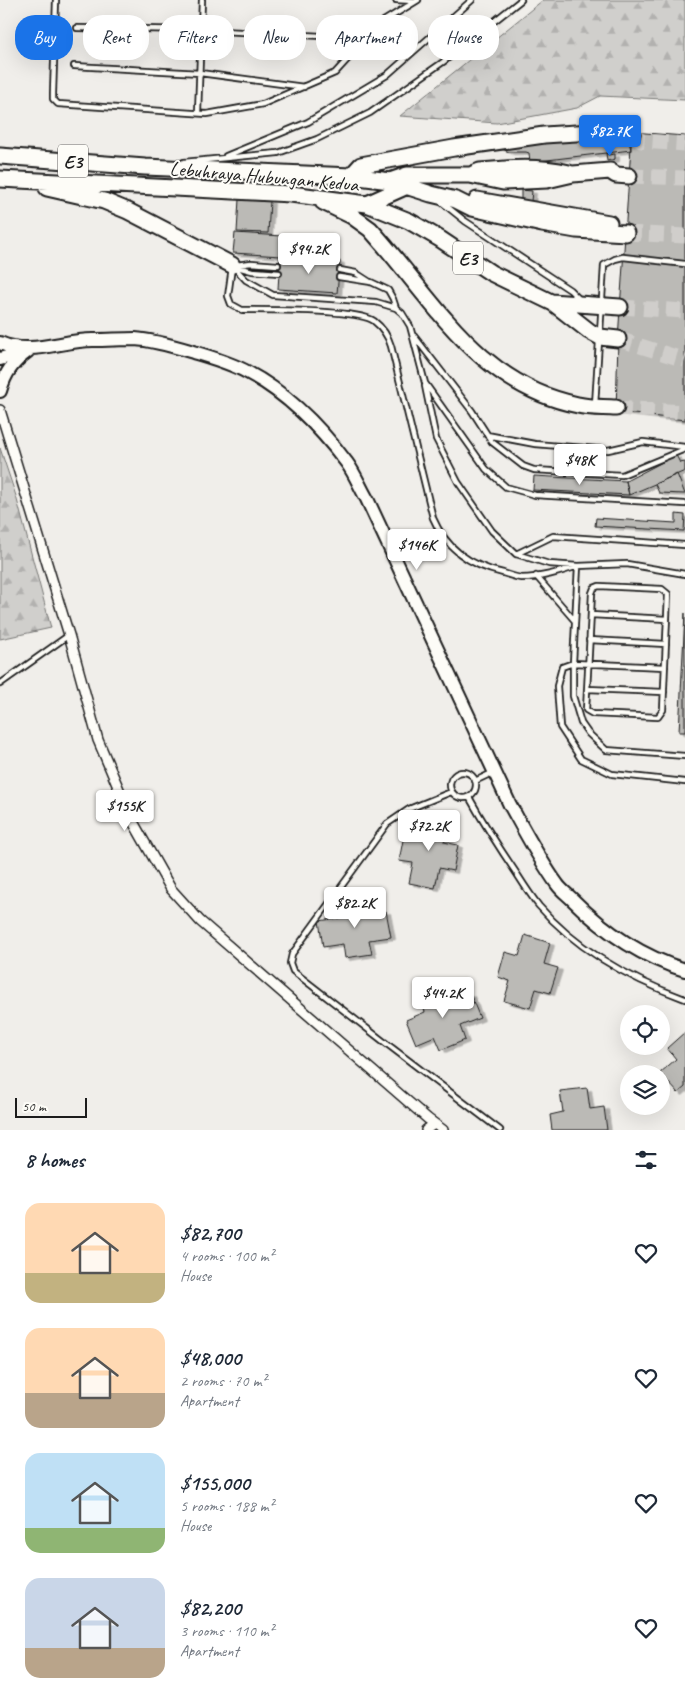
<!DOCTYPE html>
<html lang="en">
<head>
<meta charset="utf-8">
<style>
  body { margin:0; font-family:Caveat,sans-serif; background:#f2f2f3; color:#1f2937; height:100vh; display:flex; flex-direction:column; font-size:19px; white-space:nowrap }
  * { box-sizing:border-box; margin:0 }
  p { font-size:16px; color:#747a83 }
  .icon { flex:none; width:28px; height:28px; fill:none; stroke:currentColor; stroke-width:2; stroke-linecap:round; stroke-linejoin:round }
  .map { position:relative; height:1130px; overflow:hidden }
  .details { display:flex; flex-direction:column; background:#fff; flex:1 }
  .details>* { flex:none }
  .hud { position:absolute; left:15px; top:15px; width:655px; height:45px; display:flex; gap:10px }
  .buttons { position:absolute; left:620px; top:1005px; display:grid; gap:10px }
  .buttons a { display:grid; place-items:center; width:50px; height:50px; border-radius:50%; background:#fff; box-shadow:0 5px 20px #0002; font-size:25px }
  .scale { position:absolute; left:15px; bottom:12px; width:72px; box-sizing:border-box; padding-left:5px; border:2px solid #1c1c1c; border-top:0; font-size:14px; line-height:18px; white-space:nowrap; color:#1c1c1c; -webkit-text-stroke:4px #fdfcf7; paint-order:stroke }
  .price { position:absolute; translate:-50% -42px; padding:0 11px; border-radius:5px; background:#fff; color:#222; font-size:16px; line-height:32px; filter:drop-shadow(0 1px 2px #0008) }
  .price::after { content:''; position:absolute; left:50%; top:30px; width:15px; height:11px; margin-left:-8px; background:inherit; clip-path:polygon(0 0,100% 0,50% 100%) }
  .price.active { background:#1a73e8; color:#fff }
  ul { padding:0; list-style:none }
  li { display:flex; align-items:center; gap:15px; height:125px; padding:0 25px }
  li span { display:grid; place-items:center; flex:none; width:140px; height:100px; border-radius:15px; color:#555 }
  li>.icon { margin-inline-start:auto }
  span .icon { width:60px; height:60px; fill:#fffc; stroke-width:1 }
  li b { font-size:21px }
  h2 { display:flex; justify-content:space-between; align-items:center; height:60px; padding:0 25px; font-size:21px }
  .pill { padding:0 18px; border-radius:20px; background:#fff; box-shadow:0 5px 20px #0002; font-size:18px; line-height:45px }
  .pill.active { background:#1a73e8; color:#fff }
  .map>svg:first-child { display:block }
  .forest { fill:url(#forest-firs); stroke:#767674 }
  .building { fill:#bbbab6; stroke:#1c1c1c; filter:url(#shadow) }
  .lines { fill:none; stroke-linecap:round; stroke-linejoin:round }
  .highway-tunnel { stroke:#d0cecb; stroke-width:15; stroke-dasharray:15 8; stroke-linecap:butt }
  .lane-casing { stroke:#1c1c1c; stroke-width:8 }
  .street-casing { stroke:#1c1c1c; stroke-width:12 }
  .secondary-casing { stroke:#1c1c1c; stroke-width:16 }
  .highway-casing { stroke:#1c1c1c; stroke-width:19 }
  .lane { stroke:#fdfcf7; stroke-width:4.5 }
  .street { stroke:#fdfcf7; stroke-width:9 }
  .secondary { stroke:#fdfcf7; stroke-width:12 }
  .highway { stroke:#fdfcf7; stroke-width:15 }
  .labels { text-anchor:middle; stroke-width:4; stroke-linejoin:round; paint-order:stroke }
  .shield { fill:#fdfcf7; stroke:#605f5e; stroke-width:1 }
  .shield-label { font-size:19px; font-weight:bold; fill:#1c1c1c }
  .street-label { font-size:20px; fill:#1c1c1c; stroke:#fdfcf7 }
</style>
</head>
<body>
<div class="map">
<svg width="685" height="1130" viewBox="0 0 685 1130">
  <defs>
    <pattern id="forest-firs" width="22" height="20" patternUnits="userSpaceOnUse" patternTransform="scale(1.25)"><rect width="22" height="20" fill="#d0cfcc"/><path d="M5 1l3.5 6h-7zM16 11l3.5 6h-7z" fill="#b2b1af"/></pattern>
    <filter id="shadow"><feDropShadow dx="4.5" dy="2.5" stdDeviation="0" flood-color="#0004"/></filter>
  </defs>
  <rect width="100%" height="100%" fill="#f0eeea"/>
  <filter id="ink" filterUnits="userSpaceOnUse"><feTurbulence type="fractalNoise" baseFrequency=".02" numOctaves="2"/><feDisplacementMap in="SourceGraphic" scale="10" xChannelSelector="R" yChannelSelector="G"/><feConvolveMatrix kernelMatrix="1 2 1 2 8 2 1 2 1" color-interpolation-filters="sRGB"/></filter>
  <g filter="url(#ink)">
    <path class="forest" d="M543,0H685V100L600,96L577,108L497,123L400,116Z
      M0,448L16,496L51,628L0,639Z"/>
    <path class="building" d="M632,132L685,136V420L616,412L618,339Z
      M617,135L618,141H629L631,150L530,162L529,153L526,152H509L493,145Z
      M606,153H607L608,155L615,154V159L607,161Z
      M521,190L532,191L531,201L521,200Z
      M239,199L270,201L268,233L237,232Z
      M235,233L314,238L313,258L233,253Z
      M280,257L340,261L337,293L278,289Z
      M676,455L680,463L685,462V471L629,495L626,481Z
      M677,474L685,494L659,493L655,484Z
      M534,476L626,481L629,495L533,490Z
      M676,514L685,515L684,531L595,526L596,518L676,523Z
      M685,613V732H679Z
      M422,816L448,821L444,842L458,845L453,871L439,868L435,888L409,883L413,863L399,861L404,835L418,837Z
      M363,900L365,914L386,911L391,937L369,940L372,954L345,958L343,944L323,947L319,921L339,918L337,905Z
      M525,935L550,943L544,964L558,968L550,993L536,989L530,1008L504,1001L510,981L498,977L505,952L519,956Z
      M445,989L450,1002L470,994L480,1018L460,1026L465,1040L441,1050L435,1036L416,1044L406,1020L425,1012L420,999Z
      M685,1032V1087L678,1093L660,1073L676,1059L667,1048Z
      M587,1088L590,1109L604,1107L607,1130H552L550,1115L563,1112L560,1091Z"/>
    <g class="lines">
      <path class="highway-tunnel" d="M632,134L641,141L685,144
        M629,176L685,178
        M626,233L685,236
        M620,307L685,311
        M618,339L685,360
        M616,408L685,412"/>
      <g class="lane-casing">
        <path id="lane" d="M56,0L53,93V99L58,104L207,114L263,104L335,73L356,50L362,38L374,27L418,0
          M396,0L415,1
          M77,28L201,30L362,38
          M74,66L200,73L304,87
          M198,113L202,0
          M226,156L308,122L387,75L472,0
          M184,162L278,153L317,139L370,113L443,62L521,0
          M440,201L465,221L570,290L579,299
          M236,265L251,263L278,265
          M233,266L246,280L273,295L376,302L396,308
          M234,266L252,271L279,273
          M232,267L228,296L231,304L242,310C267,310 357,309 374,321C383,328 388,336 391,346L433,518C446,549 471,566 503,573C509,575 515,577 521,578C541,578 560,572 578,566L573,663V696L581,723L588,733L606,750L685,756
          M340,270L356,273L370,282
          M339,277L371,282L388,290L393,299L396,308L402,313L410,326L425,383L486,469L506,487L535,495L685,504
          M600,333L604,265L615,259L623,257L685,264
          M414,336L472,411L492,442L523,466L534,470L622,475L685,449
          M425,386L436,439L458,482L492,531L516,554L549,564L578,566L627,564L685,574
          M595,405L599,341
          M487,435L535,444L608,450L643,442L685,447
          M516,554L553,536L685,545
          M536,576L575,621
          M599,586L662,589L668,594L663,710L658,717L593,714L586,710L592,593L594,588Z
          M591,615L667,619
          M589,640L666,644
          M665,667L573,663L562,667L557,686L560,727L581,759L612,774L685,782
          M0,684L69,635
          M587,689L664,692
          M450 785a13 13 0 1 1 26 0a13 13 0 1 1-26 0Z
          M475,781L492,773
          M451,792L409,809L387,824L292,954L290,963L293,971L383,1041L500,1130
          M469,797C484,824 500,849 517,874C524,885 531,896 539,906C577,950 630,979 685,999"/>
      </g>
      <g class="street-casing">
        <path id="street" d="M0,410L69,635L98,740L132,820L171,889L200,921L428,1119L443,1130
          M426,1130L434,1124"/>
      </g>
      <g class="secondary-casing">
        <path id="secondary" d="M0,343C30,356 62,340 93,340C107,340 121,339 135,339C152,340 173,346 190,351C209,357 229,362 247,372C287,393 320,427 347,463C355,474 360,487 367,499L510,805C525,832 539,859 557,884C561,890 568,895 573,900C605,932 642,957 685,970
          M0,359L24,352
          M0,391C5,373 13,362 28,351"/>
      </g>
      <g class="highway-casing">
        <path id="highway" d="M0,156L145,167L351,176L390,181L431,194L456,200L472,208L542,224L576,230L626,233
          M473,174L480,171C510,168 540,166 569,173
          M351,176L361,165L454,148L544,135L592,132L632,134
          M0,179L291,194L367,204L409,221L440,239L491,273L551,302L620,307
          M390,181L407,175H470L503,182L547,180L573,174L610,171L616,175L629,176
          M47,188L104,201L128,211L232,265
          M477,200L609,223
          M323,202L352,216L370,229C433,298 477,385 578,405C590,408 603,407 616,408
          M367,204L405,187
          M552,302L589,331L600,337L618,339"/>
      </g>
      <use href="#lane" class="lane"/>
      <use href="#street" class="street"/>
      <use href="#secondary" class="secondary"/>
      <use href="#highway" class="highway"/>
    </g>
  </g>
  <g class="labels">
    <g class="shield">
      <rect x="58" y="144.5" width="30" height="33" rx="4"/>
      <rect x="453" y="241.5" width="30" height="33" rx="4"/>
    </g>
    <g class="shield-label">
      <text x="73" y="168">E3</text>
      <text x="468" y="265">E3</text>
    </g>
    <g class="street-label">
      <text transform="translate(264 176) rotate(5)" y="7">Lebuhraya Hubungan Kedua</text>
    </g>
  </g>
</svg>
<div class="buttons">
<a><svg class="icon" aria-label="locate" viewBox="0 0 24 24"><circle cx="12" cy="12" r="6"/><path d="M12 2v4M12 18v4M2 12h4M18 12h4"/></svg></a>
<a><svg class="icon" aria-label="layers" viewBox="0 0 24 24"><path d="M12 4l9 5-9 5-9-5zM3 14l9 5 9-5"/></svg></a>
</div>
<div class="scale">50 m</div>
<b class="price active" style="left:610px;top:157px">$82.7K</b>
<b class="price" style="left:309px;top:275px">$94.2K</b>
<b class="price" style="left:580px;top:486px">$48K</b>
<b class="price" style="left:417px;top:571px">$146K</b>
<b class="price" style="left:125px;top:832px">$155K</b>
<b class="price" style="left:429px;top:852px">$72.2K</b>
<b class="price" style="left:355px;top:929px">$82.2K</b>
<b class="price" style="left:443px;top:1019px">$44.2K</b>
<div class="hud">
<a class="pill active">Buy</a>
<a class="pill">Rent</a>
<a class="pill">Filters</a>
<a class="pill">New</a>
<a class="pill">Apartment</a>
<a class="pill">House</a>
</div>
</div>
<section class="details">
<h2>8 homes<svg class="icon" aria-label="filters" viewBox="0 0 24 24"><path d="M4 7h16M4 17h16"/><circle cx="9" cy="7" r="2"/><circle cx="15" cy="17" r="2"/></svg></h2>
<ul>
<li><span style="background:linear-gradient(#ffd9b3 70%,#c2b280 0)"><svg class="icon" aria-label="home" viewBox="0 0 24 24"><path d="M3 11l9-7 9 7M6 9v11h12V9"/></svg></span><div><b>$82,700</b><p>4 rooms · 100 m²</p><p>House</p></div><svg class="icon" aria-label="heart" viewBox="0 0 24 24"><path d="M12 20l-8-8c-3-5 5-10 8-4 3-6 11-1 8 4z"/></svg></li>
<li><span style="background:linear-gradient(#ffd9b3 65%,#b9a48a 0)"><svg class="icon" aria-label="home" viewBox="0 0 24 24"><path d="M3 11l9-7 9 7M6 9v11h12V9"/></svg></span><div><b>$48,000</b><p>2 rooms · 70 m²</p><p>Apartment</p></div><svg class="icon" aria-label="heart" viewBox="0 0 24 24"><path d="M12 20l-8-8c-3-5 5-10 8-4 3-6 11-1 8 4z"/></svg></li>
<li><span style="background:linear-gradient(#bfe0f5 75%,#8fb573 0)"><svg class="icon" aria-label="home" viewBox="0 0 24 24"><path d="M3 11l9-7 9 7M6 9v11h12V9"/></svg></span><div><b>$155,000</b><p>5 rooms · 188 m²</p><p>House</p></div><svg class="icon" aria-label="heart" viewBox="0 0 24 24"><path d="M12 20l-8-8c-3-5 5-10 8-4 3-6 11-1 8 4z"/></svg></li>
<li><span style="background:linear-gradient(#c9d6e8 70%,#b9a48a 0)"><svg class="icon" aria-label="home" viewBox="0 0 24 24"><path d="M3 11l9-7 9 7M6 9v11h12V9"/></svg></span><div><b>$82,200</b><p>3 rooms · 110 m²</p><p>Apartment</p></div><svg class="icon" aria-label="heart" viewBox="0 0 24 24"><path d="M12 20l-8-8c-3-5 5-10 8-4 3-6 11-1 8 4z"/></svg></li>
</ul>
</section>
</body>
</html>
